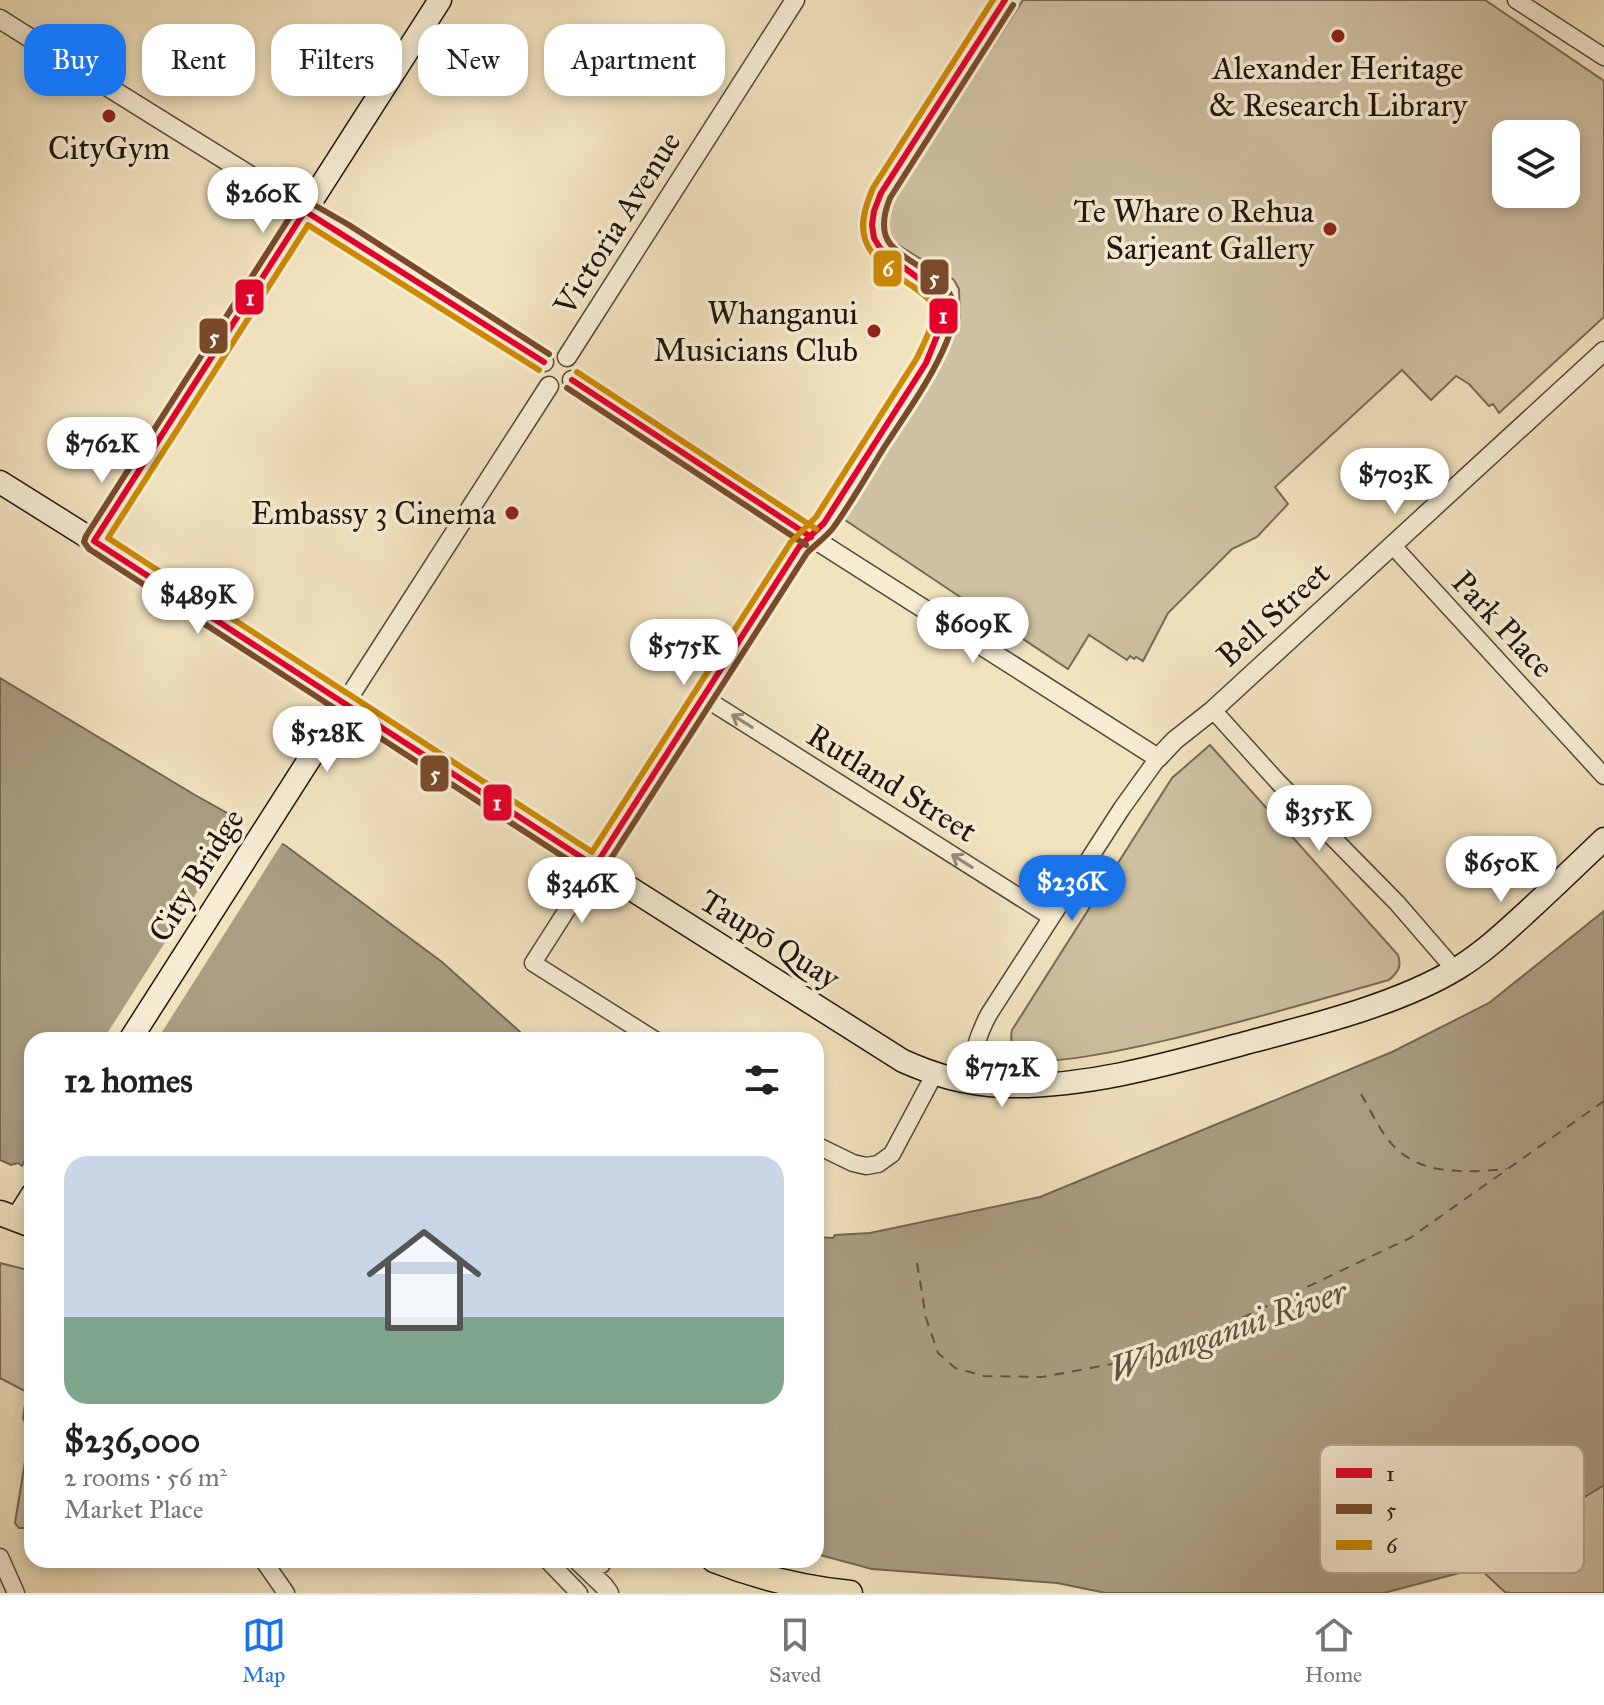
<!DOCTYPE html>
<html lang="en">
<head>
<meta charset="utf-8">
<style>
  body { margin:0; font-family:"IM FELL Great Primer",serif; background:#f6f6f6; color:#202124; height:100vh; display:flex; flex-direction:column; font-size:30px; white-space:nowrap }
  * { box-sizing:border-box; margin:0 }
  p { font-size:26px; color:#757577 }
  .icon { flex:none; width:44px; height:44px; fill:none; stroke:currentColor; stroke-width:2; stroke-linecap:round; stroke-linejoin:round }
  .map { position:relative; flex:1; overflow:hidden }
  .side { position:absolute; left:24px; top:1032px; width:800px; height:536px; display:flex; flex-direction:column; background:#fff; border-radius:24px; box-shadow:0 4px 12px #0003 }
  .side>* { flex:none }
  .guide { position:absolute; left:24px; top:24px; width:800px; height:72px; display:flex; gap:16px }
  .fabs { position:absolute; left:1492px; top:120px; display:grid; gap:16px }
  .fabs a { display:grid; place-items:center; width:88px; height:88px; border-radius:16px; background:#fff; box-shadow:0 4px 12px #0003; font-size:40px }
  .price { position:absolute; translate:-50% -68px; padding:0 18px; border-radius:28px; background:#fff; color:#222; font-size:26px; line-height:52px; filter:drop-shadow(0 2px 4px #0008) }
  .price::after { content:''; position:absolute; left:50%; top:48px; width:24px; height:18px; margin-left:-12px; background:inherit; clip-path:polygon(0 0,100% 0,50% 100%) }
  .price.selected { background:#1a73e8; color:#fff }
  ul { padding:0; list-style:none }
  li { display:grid; align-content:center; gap:16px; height:424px; padding:0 40px }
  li+li { border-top:2px solid #e0e0e0 }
  li span { display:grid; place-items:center; height:248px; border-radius:24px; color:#555 }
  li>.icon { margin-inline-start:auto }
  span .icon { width:144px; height:144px; fill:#fffc; stroke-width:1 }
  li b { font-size:34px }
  h2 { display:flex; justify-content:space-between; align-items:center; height:96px; padding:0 40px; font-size:34px }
  .pill { padding:0 28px; border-radius:24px; background:#fff; box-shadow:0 4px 12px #0003; font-size:28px; line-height:72px }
  .pill.selected { background:#1a73e8; color:#fff }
  .tab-bar { display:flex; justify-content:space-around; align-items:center; height:112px; border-top:2px solid #e0e0e0; background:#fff; font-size:22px; color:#757577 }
  .tab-bar a { display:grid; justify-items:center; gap:4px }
  .tab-bar .selected { color:#1a73e8 }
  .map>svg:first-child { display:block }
  .green { fill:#cec0a1; stroke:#766a57; stroke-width:2; fill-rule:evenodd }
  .water { fill:#aa9d82; stroke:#726653; stroke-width:2 }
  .pier { fill:#f2e3bf }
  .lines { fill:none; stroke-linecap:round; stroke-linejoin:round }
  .ferry { stroke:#5d5242; stroke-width:2; stroke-dasharray:10 8; stroke-linecap:butt }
  .minor-casing { stroke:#53483a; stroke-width:19 }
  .tertiary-casing { stroke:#53483a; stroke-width:21 }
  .secondary-casing { stroke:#1e140d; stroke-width:25 }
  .primary-casing { stroke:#1e140d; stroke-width:27 }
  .minor { stroke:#f7edd5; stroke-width:16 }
  .tertiary { stroke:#f7edd5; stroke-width:18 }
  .secondary { stroke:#f7edd5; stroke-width:22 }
  .primary { stroke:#f2e3bf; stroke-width:24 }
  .bus-1-casing { stroke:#f7edd5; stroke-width:12 }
  .bus-2-casing { stroke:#f7edd5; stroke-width:12 }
  .bus-3-casing { stroke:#f7edd5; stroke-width:12 }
  .bus-1 { stroke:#e4002b; stroke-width:6 }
  .bus-2 { stroke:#7a4b2a; stroke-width:6 }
  .bus-3 { stroke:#cc8903; stroke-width:6 }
  .oneway { stroke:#958b7b }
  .poi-dot { fill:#8f2418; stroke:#f7edd5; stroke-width:3 }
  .labels { text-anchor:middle; stroke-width:7; stroke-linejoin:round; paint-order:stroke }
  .poi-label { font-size:32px; fill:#1e140d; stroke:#f7edd5; text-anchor:end }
  .street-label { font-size:32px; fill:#1e140d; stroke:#f7edd5 }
  .water-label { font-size:34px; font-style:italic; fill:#5d5242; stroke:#f7edd5 }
  .key { fill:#f7edd5; stroke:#b6ac99; stroke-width:2 }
  .key-label { font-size:22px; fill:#1e140d }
  .line-badge { stroke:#f7edd5; stroke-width:3 }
  .badge-label { font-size:22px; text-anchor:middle; font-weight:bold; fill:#fff }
</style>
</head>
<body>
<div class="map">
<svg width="1604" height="1593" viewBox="0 0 1604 1593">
  <rect width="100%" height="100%" fill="#f2e3bf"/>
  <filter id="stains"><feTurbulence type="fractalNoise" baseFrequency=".0025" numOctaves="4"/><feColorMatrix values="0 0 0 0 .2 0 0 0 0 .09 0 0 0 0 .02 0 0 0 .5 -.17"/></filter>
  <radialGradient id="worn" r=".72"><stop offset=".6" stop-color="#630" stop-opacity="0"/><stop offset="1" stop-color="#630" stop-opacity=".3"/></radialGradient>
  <path class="green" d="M1023,0H1485L1604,81V317L1499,413L1493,404L1489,406L1469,384L1456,376L1431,400L1402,370L1275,487L1288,504L1257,537L1232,549L1168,613L1143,661L1136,657L1134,659L1130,656L1127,660L1089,635L1068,669L839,516L917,402L960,318L959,289L954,280L892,241L885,225L889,205ZM1506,134H1566V194H1506Z
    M1210,745L1398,955C1402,967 1398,972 1389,980C1334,995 1059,1079 1021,1057C1012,1052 1010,1039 1012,1030L1172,778Z
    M0,1263L32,1271V1528H19L15,1523L30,1431L23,1418L27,1392L0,1378Z
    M1604,1478V1593H1511L1505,1592L1479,1568L1572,1498Z"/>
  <path class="water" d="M0,678L195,795L286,846L442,962L529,1040H32V1167L24,1162L22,1166L18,1163L11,1165L0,1160Z
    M1604,911V1485L1463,1572L1384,1593H1106L1057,1583L872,1569L816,1554V1237L833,1238L835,1235L870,1233L1040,1197L1392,1052L1489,1003Z"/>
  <path class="pier" d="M244,818L284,840L157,1040H103Z"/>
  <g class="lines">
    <path class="ferry" d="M1361,1094C1372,1112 1382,1137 1399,1151C1427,1176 1472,1172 1507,1169
      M917,1263L926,1318L938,1353L955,1368L984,1376L1042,1377L1166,1354L1410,1238L1604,1101"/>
    <g class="minor-casing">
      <path id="minor" d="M1516,0L1604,57
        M1393,546L1604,776
        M703,697L1051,917
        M1213,710L1278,782L1397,903L1455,970
        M595,866L533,963L655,1040
        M969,1083C971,1058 977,1036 989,1014L1122,808L1158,758
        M816,1145L853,1163L866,1166L878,1164L892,1154L934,1075
        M0,1557L16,1593
        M263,1560L286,1593
        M547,1560L579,1593"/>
    </g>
    <g class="tertiary-casing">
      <path id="tertiary" d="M0,19C181,134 365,244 544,362
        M567,357L795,0
        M572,380L811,537L1158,758L1175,740L1213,710L1604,351
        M344,705L549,386
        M595,866L799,547L824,523L926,363C934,345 947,324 943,303C941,296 934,289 928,285C890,257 855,245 881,193L1005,0
        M577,1560L604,1586L609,1593
        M597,1560L601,1564"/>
    </g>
    <g class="secondary-casing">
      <path id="secondary" d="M0,482L94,541L595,866L903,1061C937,1076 965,1084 1003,1086C1088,1088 1172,1063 1253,1041C1318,1024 1401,1003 1458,968C1484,952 1506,931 1529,910C1554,887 1579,863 1604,839
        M94,541L440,0
        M130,1040L344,705
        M17,1219L32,1195"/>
    </g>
    <g class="primary-casing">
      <path id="primary" d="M0,1213L32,1225
        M714,1560C757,1577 803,1588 850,1593"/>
    </g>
    <use href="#minor" class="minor"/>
    <use href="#tertiary" class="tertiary"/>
    <use href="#secondary" class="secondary"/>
    <use href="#primary" class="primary"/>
    <g class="bus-1-casing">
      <path id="bus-1" d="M544,362L305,211L94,541L595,866L799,547L824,523L926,363L941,326L944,311L943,303L939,295L930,287L890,257L880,248L874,238L872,225L874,211L881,193L1005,0
        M572,380L811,537"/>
    </g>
    <g class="bus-2-casing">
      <path id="bus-2" d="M549,354L349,225L309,202H301L297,206L86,536L84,542L89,549L590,874L596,876L603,871L807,553C815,545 826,537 833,528C852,502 868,473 885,446C907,412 932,378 947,341C952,328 956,313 952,299C949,290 941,282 933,276C899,251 871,246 890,198L1013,5
        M567,388L806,545"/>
    </g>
    <g class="bus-3-casing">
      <path id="bus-3" d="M539,370L308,225L108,538L592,852L791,542L816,517L917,358C925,341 935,324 933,304C925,294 914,287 903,280C863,252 853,234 873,188L993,0
        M577,372L816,529"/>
    </g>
    <use href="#bus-1" class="bus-1"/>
    <use href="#bus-2" class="bus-2"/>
    <use href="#bus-3" class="bus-3"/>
  </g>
  <defs><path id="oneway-shaft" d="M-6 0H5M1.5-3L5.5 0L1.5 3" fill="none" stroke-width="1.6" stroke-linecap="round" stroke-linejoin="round" transform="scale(2)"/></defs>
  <g class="oneway">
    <use href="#oneway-shaft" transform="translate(742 721) rotate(-148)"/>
    <use href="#oneway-shaft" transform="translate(962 861) rotate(-148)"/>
  </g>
  <g class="poi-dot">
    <circle cx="1338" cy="36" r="8"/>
    <circle cx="109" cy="116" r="8"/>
    <circle cx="1330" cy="229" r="8"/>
    <circle cx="874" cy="331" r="8"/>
    <circle cx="512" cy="513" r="8"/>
  </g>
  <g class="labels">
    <g class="poi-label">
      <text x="1338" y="79" text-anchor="middle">Alexander Heritage<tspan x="1338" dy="37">&amp; Research Library</tspan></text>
      <text x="109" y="159" text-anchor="middle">CityGym</text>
      <text x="1314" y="222">Te Whare o Rehua<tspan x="1314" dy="37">Sarjeant Gallery</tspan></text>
      <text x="858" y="324">Whanganui<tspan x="858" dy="37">Musicians Club</tspan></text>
      <text x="496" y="524">Embassy 3 Cinema</text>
    </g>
    <g class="street-label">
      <text transform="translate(617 223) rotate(-58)" y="11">Victoria Avenue</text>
      <text transform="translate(1273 614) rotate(-42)" y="11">Bell Street</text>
      <text transform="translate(1503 624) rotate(47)" y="11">Park Place</text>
      <text transform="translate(892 783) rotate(32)" y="11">Rutland Street</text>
      <text transform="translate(196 875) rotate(-58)" y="11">City Bridge</text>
      <text transform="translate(770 939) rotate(32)" y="11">Taupō Quay</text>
    </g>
    <g class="water-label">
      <text transform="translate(1228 1330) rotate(-19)" y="12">Whanganui River</text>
    </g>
  </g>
  <rect x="1320" y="1445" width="264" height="128" rx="12" class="key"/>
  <rect x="1336" y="1468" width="36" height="10" fill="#e4002b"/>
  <rect x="1336" y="1504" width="36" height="10" fill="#7a4b2a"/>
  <rect x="1336" y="1540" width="36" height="10" fill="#cc8903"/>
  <g class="key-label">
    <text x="1386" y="1481">1</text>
    <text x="1386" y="1517">5</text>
    <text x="1386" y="1553">6</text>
  </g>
  <g class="line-badge">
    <rect x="872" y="249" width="31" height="39" rx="8" fill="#cc8903"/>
    <rect x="919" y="258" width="31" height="38" rx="8" fill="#7a4b2a"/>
    <rect x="234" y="278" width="31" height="38" rx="8" fill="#e4002b"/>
    <rect x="928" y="297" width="31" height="38" rx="8" fill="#e4002b"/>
    <rect x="198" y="317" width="31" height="38" rx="8" fill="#7a4b2a"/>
    <rect x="419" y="754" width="31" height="39" rx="8" fill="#7a4b2a"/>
    <rect x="482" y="783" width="31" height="39" rx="8" fill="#e4002b"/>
  </g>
  <g class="badge-label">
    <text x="888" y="276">6</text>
    <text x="934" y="285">5</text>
    <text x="250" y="305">1</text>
    <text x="943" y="323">1</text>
    <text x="214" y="344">5</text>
    <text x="435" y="781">5</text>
    <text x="497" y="810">1</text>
  </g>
  <rect width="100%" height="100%" filter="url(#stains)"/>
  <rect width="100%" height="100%" fill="url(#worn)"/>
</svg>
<div class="fabs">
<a><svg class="icon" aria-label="layers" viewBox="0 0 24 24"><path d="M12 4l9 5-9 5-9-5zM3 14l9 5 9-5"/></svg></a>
</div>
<b class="price" style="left:263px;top:235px">$260K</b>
<b class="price" style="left:102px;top:485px">$762K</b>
<b class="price" style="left:1395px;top:516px">$703K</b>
<b class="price" style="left:198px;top:636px">$489K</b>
<b class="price" style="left:973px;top:665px">$609K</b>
<b class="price" style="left:684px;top:687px">$575K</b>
<b class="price" style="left:327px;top:774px">$528K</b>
<b class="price" style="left:1319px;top:853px">$355K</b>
<b class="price" style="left:1501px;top:904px">$650K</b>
<b class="price selected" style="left:1072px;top:923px">$236K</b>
<b class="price" style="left:582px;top:925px">$346K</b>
<b class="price" style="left:1002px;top:1109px">$772K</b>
<div class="guide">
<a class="pill selected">Buy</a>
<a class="pill">Rent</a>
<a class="pill">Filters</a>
<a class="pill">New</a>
<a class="pill">Apartment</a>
</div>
<section class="side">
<h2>12 homes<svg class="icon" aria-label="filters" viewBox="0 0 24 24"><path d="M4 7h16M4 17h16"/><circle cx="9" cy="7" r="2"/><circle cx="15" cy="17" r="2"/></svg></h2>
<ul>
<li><span style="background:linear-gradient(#c9d6e8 65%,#7fa58c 0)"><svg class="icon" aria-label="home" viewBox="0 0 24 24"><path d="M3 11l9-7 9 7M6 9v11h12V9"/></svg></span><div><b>$236,000</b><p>2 rooms · 56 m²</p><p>Market Place</p></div></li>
</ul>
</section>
</div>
<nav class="tab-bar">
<a class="selected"><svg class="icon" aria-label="map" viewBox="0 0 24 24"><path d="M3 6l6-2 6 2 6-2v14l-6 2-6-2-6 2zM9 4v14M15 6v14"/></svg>Map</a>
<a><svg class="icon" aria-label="saved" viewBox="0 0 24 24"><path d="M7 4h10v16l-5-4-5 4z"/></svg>Saved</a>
<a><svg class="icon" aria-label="home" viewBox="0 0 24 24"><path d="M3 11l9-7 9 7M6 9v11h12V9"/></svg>Home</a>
</nav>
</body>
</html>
